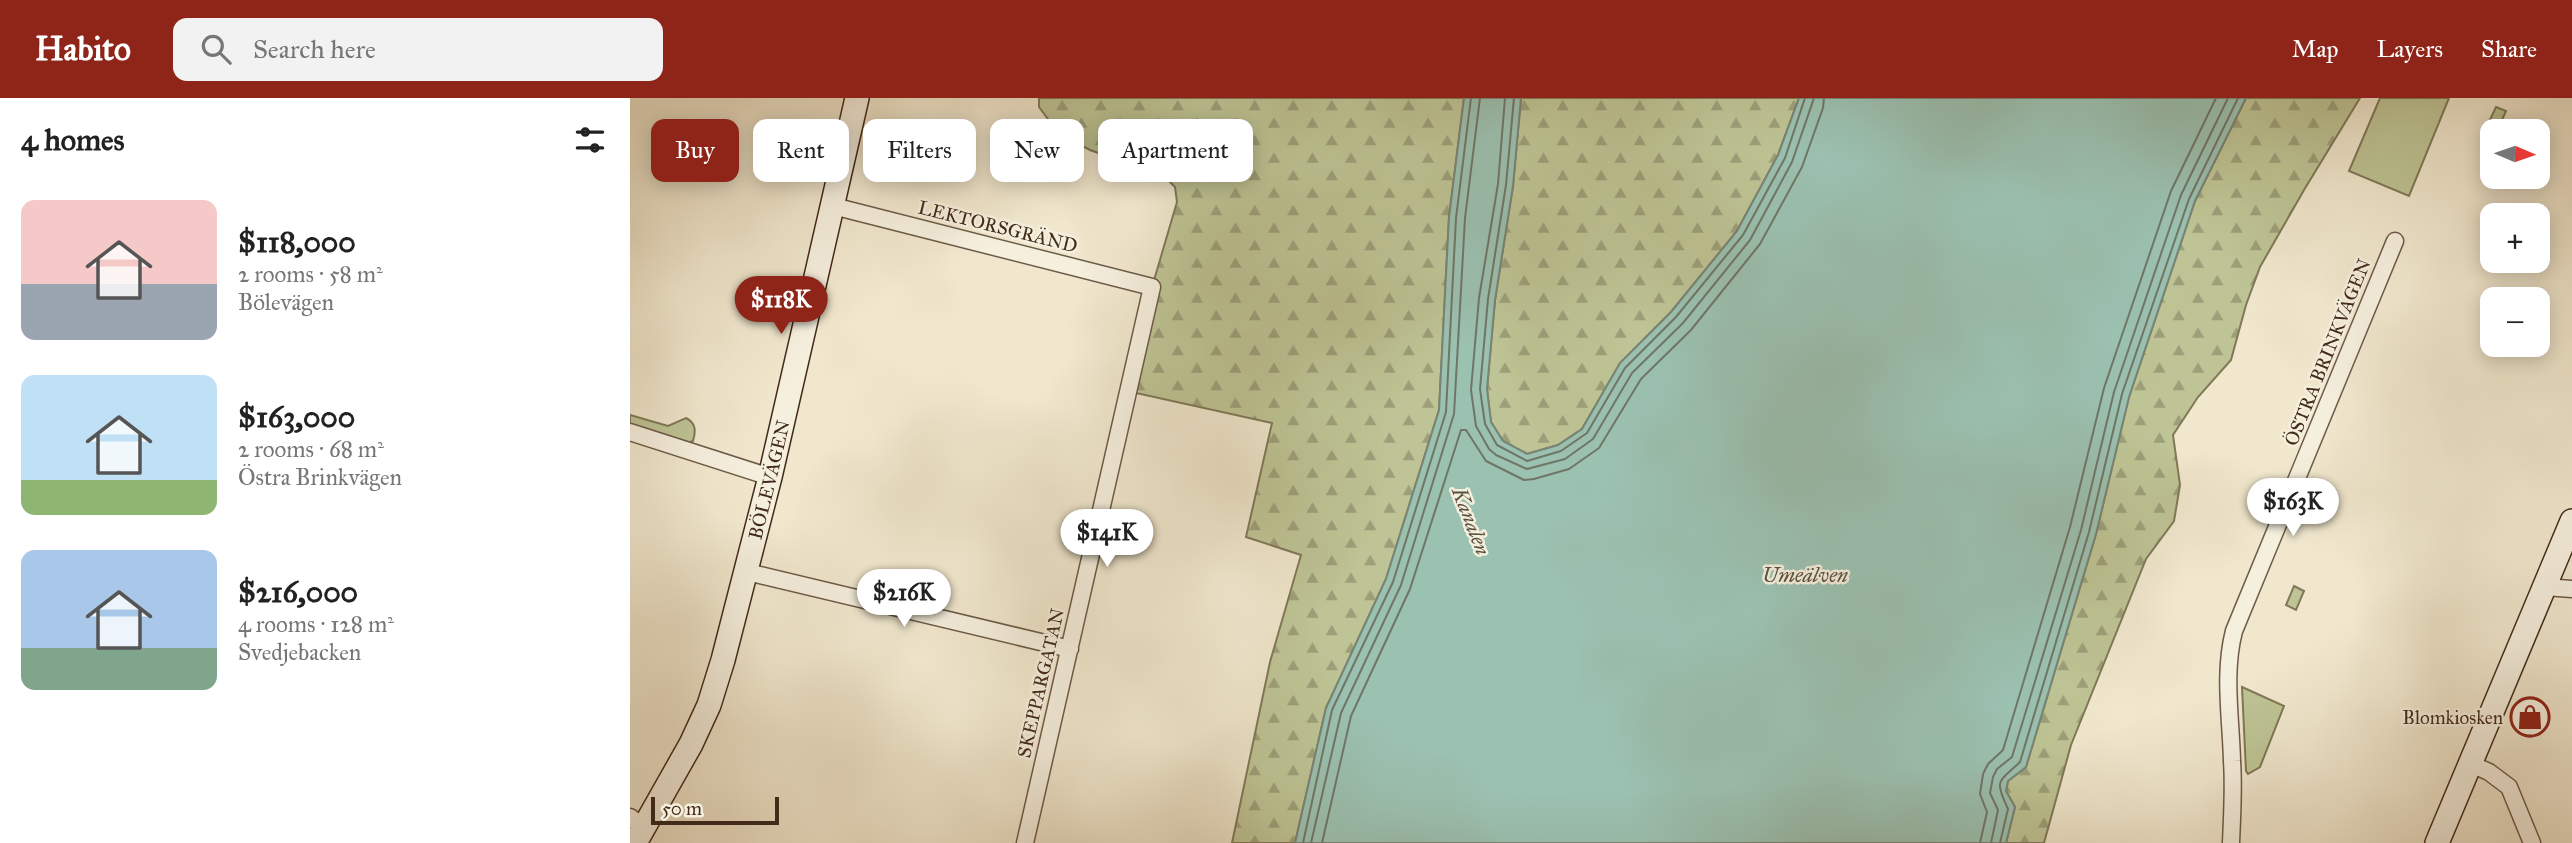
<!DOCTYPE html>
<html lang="en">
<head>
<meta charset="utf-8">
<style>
  body { margin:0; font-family:"IM FELL Great Primer",serif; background:#f2f2f2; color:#222; height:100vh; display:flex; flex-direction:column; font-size:26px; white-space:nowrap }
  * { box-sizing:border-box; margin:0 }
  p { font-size:23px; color:#767676 }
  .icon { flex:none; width:38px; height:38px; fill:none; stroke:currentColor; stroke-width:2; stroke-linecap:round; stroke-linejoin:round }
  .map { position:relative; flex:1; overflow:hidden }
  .sheet { display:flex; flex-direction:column; background:#fff; width:630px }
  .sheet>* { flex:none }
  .hud { position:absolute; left:21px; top:21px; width:665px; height:63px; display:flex; gap:14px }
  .needle { width:46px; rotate:92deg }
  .fabs { position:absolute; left:1850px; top:21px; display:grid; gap:14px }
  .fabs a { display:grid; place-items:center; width:70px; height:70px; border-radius:14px; background:#fff; box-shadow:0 4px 18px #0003; font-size:35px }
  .scale { position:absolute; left:21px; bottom:18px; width:128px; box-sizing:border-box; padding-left:7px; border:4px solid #432b1a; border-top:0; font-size:19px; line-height:24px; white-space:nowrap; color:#432b1a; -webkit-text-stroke:5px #f5efde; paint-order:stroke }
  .price { position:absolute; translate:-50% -60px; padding:0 16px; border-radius:24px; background:#fff; color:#222; font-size:23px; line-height:46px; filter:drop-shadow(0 2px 4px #0008) }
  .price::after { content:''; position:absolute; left:50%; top:42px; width:21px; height:16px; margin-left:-10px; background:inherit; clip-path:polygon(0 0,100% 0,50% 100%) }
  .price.current { background:#8f2418; color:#fff }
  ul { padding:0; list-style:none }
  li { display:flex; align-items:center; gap:21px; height:175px; padding:0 21px }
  li span { display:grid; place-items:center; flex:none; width:196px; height:140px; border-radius:14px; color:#555 }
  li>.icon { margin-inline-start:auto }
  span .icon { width:84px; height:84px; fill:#fffc; stroke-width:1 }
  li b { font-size:30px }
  h2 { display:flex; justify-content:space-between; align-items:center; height:84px; padding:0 21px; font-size:30px }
  .pill { padding:0 24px; border-radius:14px; background:#fff; box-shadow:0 4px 18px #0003; font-size:24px; line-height:63px }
  .pill.current { background:#8f2418; color:#fff }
  header { display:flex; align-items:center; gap:42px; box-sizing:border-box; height:98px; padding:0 35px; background:#8f2418; color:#fff }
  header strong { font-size:33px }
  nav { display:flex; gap:38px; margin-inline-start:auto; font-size:24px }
  .search { width:490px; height:63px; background:#f2f2f2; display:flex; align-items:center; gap:18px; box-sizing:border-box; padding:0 24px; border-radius:14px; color:#767676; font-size:26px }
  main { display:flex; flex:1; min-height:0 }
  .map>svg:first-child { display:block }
  .green { fill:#bec495; stroke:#807858; stroke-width:2 }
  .forest { fill:url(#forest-firs); stroke:#807858; stroke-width:2 }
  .water { fill:#9bc1b1; stroke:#788575; stroke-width:2 }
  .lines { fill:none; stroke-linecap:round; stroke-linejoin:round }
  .shore { stroke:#6f7666; stroke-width:2 }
  .street-casing { stroke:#6e5a47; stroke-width:19 }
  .secondary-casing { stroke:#432b1a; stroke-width:26 }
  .street { stroke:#f5efde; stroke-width:16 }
  .secondary { stroke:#f5efde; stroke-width:23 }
  .labels { text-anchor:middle; stroke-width:5; stroke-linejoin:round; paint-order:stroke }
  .street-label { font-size:19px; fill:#432b1a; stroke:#f5efde }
  .poi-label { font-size:19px; fill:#432b1a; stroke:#f5efde; text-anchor:end }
  .water-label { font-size:21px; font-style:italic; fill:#595040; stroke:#f5efde }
</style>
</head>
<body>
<header>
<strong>Habito</strong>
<div class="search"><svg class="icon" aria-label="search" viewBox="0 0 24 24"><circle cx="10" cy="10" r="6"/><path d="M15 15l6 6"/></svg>Search here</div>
<nav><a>Map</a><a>Layers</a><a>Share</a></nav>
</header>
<main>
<section class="sheet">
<h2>4 homes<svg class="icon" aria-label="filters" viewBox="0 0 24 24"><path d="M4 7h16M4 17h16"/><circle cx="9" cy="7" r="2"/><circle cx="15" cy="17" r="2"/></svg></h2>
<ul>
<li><span style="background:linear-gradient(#f6c9c9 60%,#9aa5b1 0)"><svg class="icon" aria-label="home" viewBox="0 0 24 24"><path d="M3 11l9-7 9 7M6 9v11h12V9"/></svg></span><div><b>$118,000</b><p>2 rooms · 58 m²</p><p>Bölevägen</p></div></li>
<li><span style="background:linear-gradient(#bfe0f5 75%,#8fb573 0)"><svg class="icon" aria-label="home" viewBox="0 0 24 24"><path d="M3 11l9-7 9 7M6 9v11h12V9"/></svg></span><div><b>$163,000</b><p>2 rooms · 68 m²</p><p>Östra Brinkvägen</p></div></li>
<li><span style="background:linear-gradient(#a9c7e8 70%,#7fa58c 0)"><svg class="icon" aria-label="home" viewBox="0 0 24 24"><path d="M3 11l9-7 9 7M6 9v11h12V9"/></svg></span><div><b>$216,000</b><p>4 rooms · 128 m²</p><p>Svedjebacken</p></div></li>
</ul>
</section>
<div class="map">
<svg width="1942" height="745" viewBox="0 0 1942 745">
  <defs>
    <pattern id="forest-firs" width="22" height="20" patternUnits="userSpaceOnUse" patternTransform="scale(1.75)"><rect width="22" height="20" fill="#bec495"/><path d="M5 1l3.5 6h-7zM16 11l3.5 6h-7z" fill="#9c9f79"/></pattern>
  </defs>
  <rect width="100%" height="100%" fill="#f0e7cd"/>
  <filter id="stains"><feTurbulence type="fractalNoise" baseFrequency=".00286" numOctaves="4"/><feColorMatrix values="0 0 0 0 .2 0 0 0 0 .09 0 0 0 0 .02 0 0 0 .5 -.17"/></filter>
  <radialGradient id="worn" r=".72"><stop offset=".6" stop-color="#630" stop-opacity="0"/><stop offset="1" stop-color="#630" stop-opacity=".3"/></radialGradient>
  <path class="green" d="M1750,0H1819L1779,98L1719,73Z
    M1866,9L1876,13L1868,31L1858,26Z
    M0,317L38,328L56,320C66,325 66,333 63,343L57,345L0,327Z
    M1664,488L1674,493L1666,512L1656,507Z
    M1612,589L1654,608L1630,669L1618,676L1616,673Z"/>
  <path class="forest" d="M409,0H834L819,119L809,312L756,481L696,610L665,745H602L640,564L671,457L616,439L642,325L497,293L522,189L547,104L545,89L534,78L460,52L429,36L409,9Z
    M891,0H1169L1148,57L1107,133L1041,214L990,265L952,331L928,347L897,356L873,343L861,324L857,291L865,202L883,88Z
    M1616,0H1730L1674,92L1630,169L1616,207L1601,262L1568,299L1543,337L1550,387L1544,423L1516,461L1441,647L1414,745H1376L1385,709L1376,693L1378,683L1396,669L1466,436L1499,299L1565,103Z"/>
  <path class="water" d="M834,0H891L883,88L865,202L857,291L861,324L873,343L897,356L928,347L952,331L990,265L1041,214L1107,133L1148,57L1169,0H1616L1565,103L1499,299L1466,436L1396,669L1378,683L1376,693L1385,709L1376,745H665L696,610L756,481L809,312L819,119Z"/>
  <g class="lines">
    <path class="shore" d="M875,0L868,86L849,200L841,292L846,328L859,351L866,357L897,371L935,361L963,341L1002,275L1053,225L1120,142L1162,64L1184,0
      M884,0L876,87L858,201L850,291L855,326L867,347L897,363L931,353L957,335L995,270L1046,219L1113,137L1155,60L1175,0
      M673,745L702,612L763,484L816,314L826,120L841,0
      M681,745L711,615L771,487L824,316L835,120L850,0
      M692,745L721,618L780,491L831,332H836L856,363L894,382L904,381L939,371L969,350L1011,281L1061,232L1130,146L1172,69L1193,10L1194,0
      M1350,745L1357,714L1350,696L1353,676L1358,666L1373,652L1440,429L1474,290L1541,93L1586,0
      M1361,745L1368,712L1360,695L1363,679L1367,671L1382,659L1451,432L1484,294L1551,97L1598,0
      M1370,745L1378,711C1364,681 1368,685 1390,664L1459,434L1492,296L1559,101L1608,0"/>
    <g class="street-casing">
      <path id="street" d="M203,108L522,189L395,745
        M0,334L140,379
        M117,474L440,551
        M1915,489L1942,491
        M1841,666L1859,674L1879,689L1902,745
        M0,719L15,730
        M1601,745C1602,718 1604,690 1602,663C1601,621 1593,575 1604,533L1765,143"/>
    </g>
    <g class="secondary-casing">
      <g id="secondary">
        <path id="s1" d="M5,745L61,646L79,607L93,562L140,379L227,0"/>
        <path d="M1807,745L1942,423"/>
      </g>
    </g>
    <use href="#street" class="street"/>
    <use href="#secondary" class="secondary"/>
  </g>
  <defs>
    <g id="shop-ring" transform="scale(2.0125)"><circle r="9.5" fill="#f5efde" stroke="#8f2418" stroke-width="1.5"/><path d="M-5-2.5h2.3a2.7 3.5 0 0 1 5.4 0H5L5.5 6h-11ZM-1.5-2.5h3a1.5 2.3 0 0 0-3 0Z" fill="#8f2418"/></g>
  </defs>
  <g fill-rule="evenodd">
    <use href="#shop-ring" x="1900" y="619"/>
  </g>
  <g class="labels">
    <g class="street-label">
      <text transform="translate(368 128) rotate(14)" y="7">LEKTORSGRÄND</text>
      <text transform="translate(1697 254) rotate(-68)" y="7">ÖSTRA BRINKVÄGEN</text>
      <text dy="7" stroke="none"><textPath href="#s1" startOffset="390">BÖLEVÄGEN</textPath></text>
      <text transform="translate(410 585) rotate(-77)" y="7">SKEPPARGATAN</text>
    </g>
    <g class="poi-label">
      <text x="1873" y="626">Blomkiosken</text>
    </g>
    <g class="water-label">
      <text transform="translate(841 423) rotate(69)" y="7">Kanalen</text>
      <text x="1175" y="484">Umeälven</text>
    </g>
  </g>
  <rect width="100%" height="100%" filter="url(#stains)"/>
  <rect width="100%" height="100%" fill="url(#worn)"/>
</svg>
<div class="fabs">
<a><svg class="needle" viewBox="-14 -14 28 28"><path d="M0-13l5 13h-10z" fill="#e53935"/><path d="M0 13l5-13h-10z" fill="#767676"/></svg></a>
<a>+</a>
<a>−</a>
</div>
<div class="scale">50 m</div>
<b class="price current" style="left:151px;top:238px">$118K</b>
<b class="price" style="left:1663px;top:440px">$163K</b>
<b class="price" style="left:477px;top:471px">$141K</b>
<b class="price" style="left:274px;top:531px">$216K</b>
<div class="hud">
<a class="pill current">Buy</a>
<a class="pill">Rent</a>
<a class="pill">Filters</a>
<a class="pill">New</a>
<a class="pill">Apartment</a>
</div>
</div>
</main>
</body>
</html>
